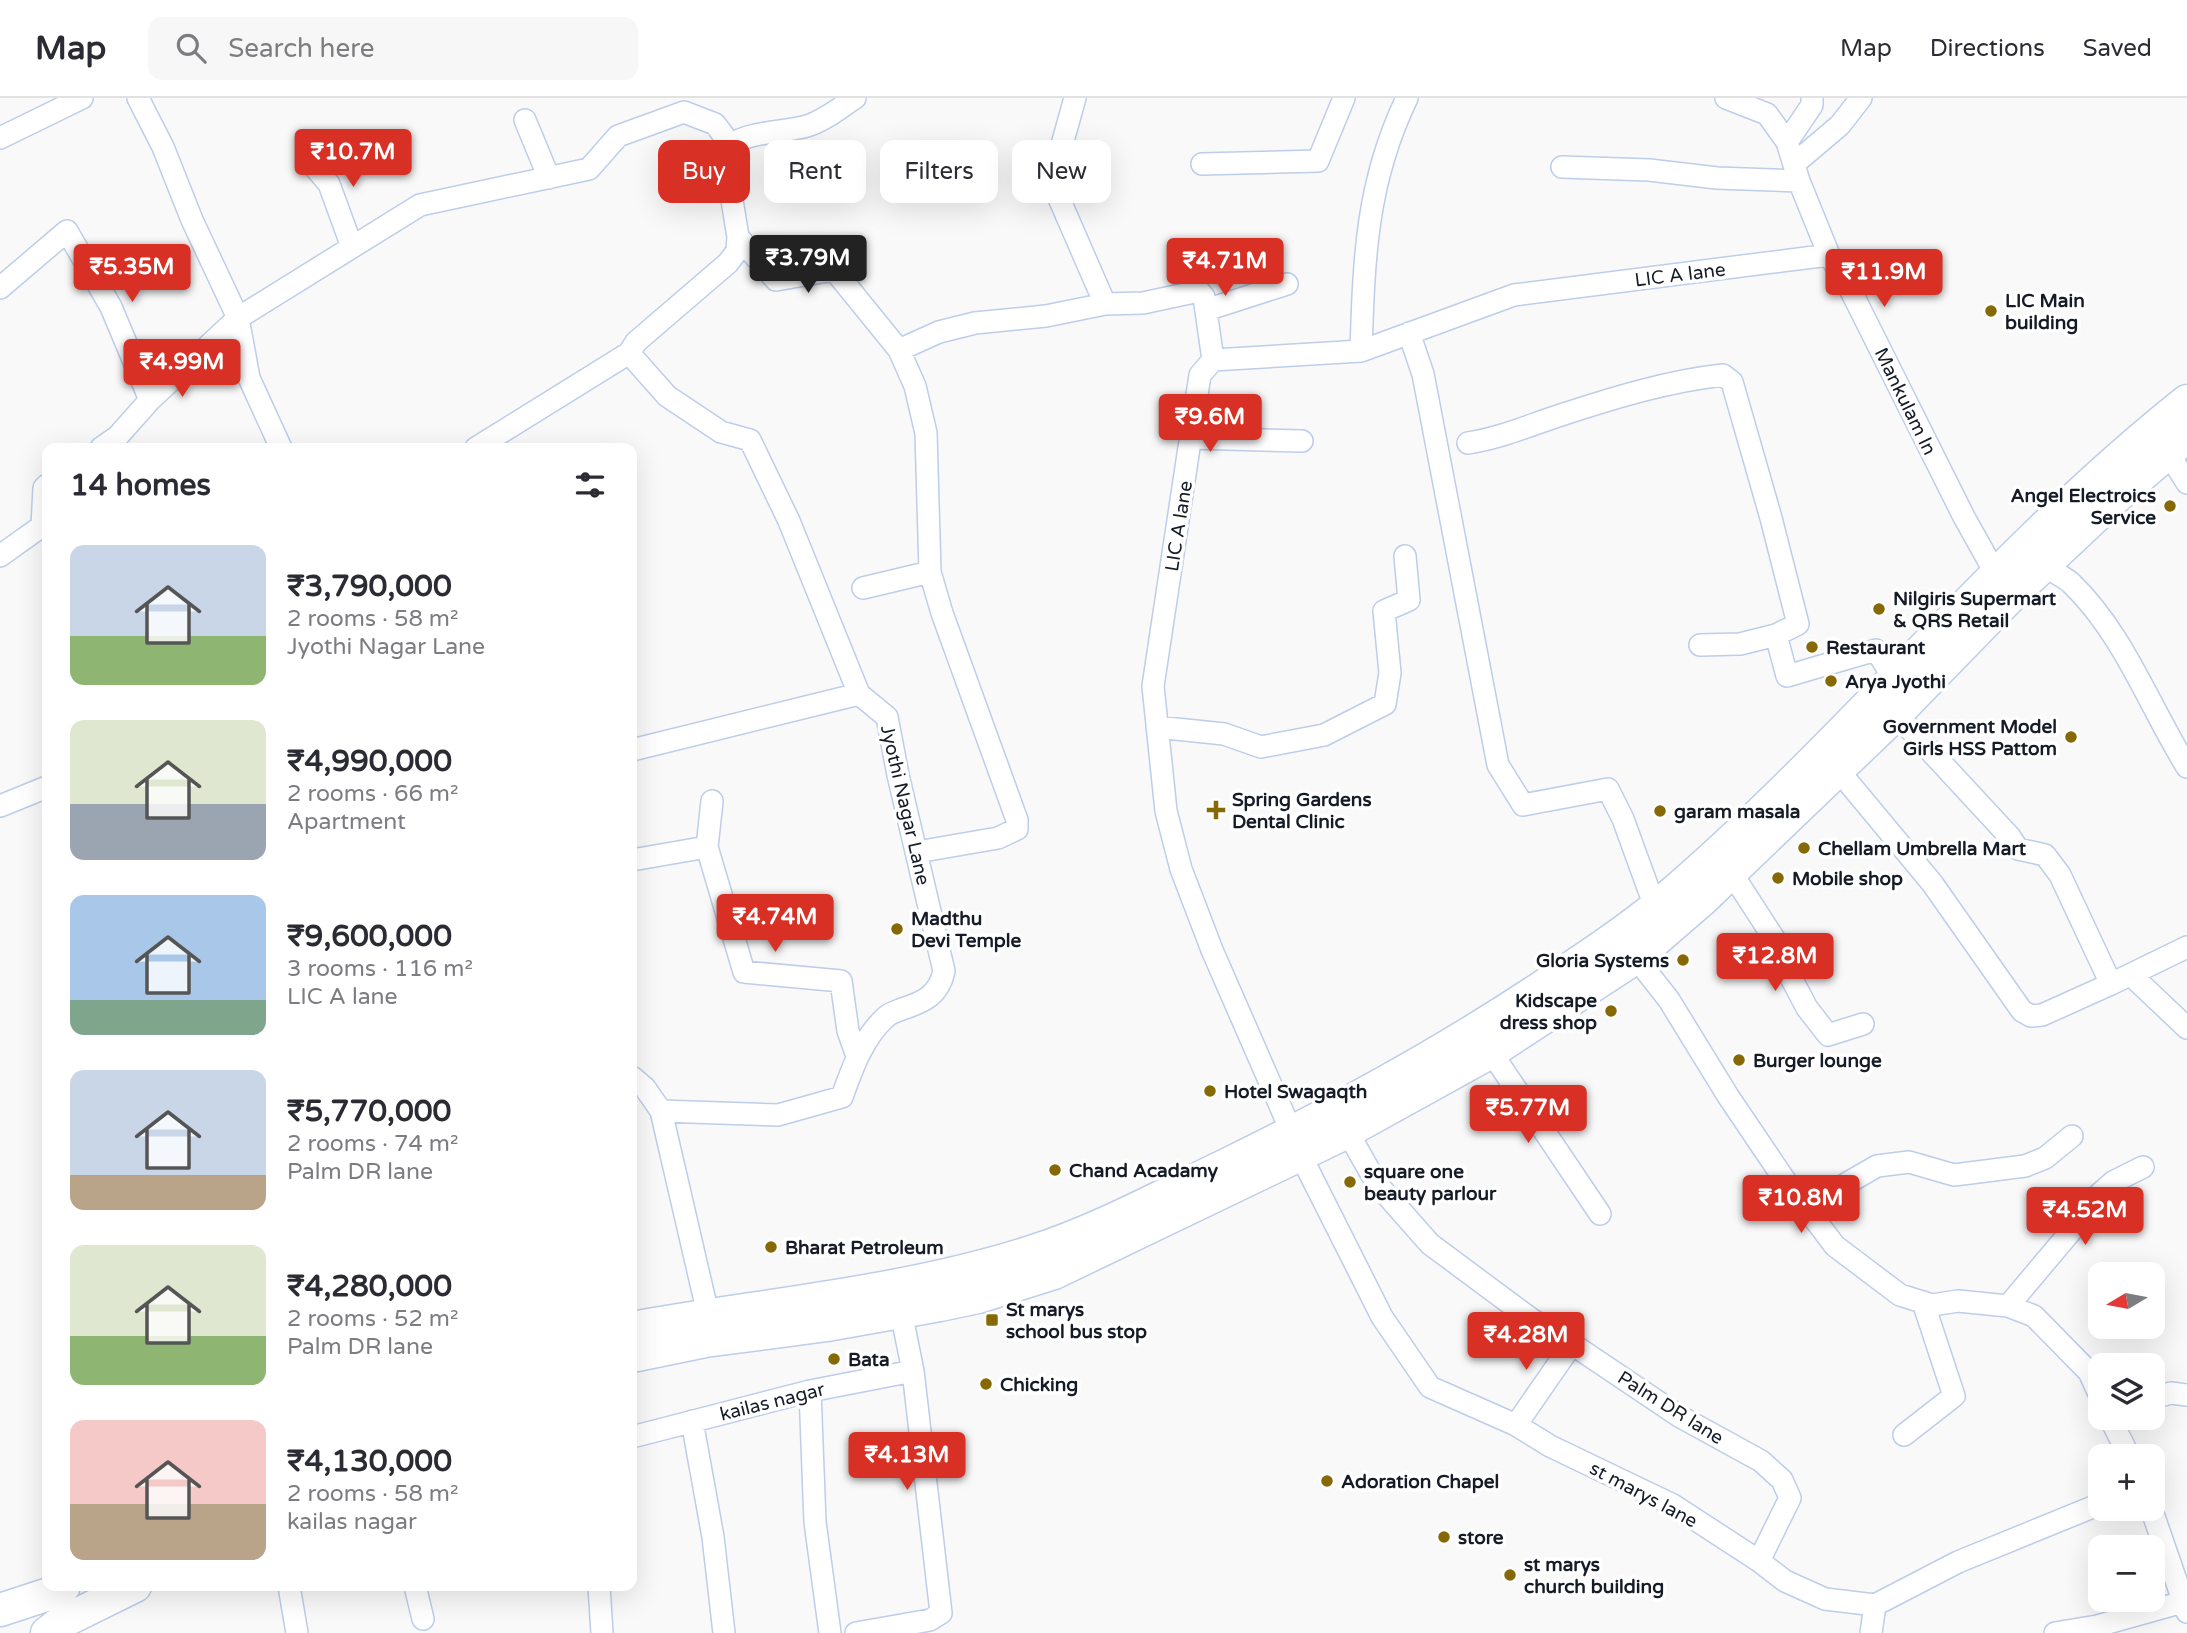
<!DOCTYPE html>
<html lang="en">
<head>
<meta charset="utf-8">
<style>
  body { margin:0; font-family:"Varela Round",sans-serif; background:#f7f7f7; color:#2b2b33; height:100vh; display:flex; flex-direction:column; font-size:26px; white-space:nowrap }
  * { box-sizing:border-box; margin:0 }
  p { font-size:23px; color:#7c7c81 }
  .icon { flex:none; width:38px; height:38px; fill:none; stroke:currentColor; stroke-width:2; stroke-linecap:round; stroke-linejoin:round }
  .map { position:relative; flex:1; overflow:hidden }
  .drawer { position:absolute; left:42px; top:345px; width:595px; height:1148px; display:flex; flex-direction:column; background:#fff; border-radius:14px; box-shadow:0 7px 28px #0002 }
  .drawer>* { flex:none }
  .top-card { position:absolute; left:658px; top:42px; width:665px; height:63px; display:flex; gap:14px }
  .needle { width:46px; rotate:260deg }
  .controls { position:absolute; left:2088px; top:1164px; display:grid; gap:14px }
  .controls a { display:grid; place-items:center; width:77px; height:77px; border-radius:14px; background:#fff; box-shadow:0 7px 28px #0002; font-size:35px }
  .price { position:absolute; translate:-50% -60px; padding:0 16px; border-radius:7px; background:#d93025; color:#fff; font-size:23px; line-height:46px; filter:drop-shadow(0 2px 4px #0008) }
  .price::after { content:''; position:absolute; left:50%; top:42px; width:21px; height:16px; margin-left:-10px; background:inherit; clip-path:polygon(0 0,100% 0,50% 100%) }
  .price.current { background:#222; color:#fff }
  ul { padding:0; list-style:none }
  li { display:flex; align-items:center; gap:21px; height:175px; padding:0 28px }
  li span { display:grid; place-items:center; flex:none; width:196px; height:140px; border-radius:14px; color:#555 }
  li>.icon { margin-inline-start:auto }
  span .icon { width:84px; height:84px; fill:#fffc; stroke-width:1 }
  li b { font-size:30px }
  h2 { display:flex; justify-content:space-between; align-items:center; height:84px; padding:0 28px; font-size:30px }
  .tag { padding:0 24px; border-radius:14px; background:#fff; box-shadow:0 7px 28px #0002; font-size:24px; line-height:63px }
  .tag.current { background:#d93025; color:#fff }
  header { display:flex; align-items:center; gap:42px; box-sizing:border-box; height:98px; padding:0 35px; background:#fff; border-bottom:2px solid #e1e1e2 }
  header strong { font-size:33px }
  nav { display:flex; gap:38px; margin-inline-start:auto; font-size:24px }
  .search { width:490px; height:63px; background:#f7f7f7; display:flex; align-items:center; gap:18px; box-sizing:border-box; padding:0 24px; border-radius:14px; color:#7c7c81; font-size:26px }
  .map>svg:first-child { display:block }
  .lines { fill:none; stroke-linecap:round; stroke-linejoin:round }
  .minor-casing { stroke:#bdcdea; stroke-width:24 }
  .primary-casing { stroke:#bdcdea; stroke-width:35 }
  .minor { stroke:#fff; stroke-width:21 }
  .primary { stroke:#fff; stroke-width:32 }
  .poi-dot { fill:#866905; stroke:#fff; stroke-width:2.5 }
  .labels { text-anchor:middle; stroke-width:7; stroke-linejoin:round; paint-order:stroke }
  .street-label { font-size:19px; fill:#161c27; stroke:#fff }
  .poi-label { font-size:19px; font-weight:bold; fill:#161c27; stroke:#fff; text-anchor:start }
</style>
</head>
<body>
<header>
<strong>Map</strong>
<div class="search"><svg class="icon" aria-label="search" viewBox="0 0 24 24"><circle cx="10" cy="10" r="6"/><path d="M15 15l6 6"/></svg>Search here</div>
<nav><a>Map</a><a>Directions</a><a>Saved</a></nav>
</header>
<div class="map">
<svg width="2187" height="1535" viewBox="0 0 2187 1535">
  <rect width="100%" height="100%" fill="#f9f9f9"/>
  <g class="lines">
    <g class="minor-casing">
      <path id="minor" d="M138,0L163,49L192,122L238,220L249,280L281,350
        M1726,0L1767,16L1787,44L1799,83L1829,157L1849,189L1964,419L2002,487
        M525,22L549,80
        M0,40L82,0
        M1787,44L1812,7V0
        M307,60L329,86L352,149
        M1202,66L1318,63L1344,0
        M1794,66L1840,27L1861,0
        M1562,69L1649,72L1717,80L1799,83
        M738,139L776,182L834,172L899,252
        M0,190L67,133L111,209L150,302
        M1105,206L1143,205L1199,193L1204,199L1213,262
        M1206,212L1287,186
        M1409,235L1423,276L1498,667L1523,707L1608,691L1623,721L1655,809
        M1361,253C1364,161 1366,85 1407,0
        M629,255L636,244L728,165L737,153L738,139L724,53C739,33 784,35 807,28C824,23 841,9 855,0
        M1191,340L1302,343
        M1468,345C1501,340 1530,327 1561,317C1613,300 1668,283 1723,277L1732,284L1771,420L1798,526L1776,537L1787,578L1876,552L1894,581
        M101,350L118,338L150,302L238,220L420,107L589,71L618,38L684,14L715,26L730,46
        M476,350L629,255L667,298L721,334L750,342L789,423L859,596L887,619L898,677L944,873C939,897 924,904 902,911C897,913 891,915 887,918C863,939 852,971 842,999L778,1017L661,1013L708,1216
        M2167,353L2187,385
        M0,458L42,428L44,390L47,387
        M2043,468C2052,473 2063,478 2071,485C2124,536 2149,608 2187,669
        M863,490L930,474
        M1700,547L1740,546L1776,537
        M1896,616L2010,739L2018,751L2045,757L2060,777L2111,886L2187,849
        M1157,629L1224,636L1261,649L1324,637L1385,606L1390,575L1384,513L1409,502L1405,458
        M632,652L859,596
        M1838,672L1932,785L2022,913L2031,918L2042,917L2111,886
        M712,703L707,749L744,874L841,883L848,933L857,958
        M0,708L47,689
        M917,754L998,740L1017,731V722L942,515L930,474L926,335L915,288L899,252L939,234L975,225L1046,218L1105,206L1058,98V61L1075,0
        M632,762L707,749
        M1731,774L1775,842L1784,851L1795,869L1788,874L1807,910L1828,937L1863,926
        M1629,851L1669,902L1728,998L1784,1081L1835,1148L1900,1197L1932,1207L1958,1203L2008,1208L2034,1218L2089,1274L2100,1298
        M2131,877L2187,930
        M1491,954L1600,1116
        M632,979L645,990L661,1013
        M1347,1033L1377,1086L1430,1146L1531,1221L1572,1246L1679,1318L1761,1363L1782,1382L1790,1400L1759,1463
        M1292,1035L1212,852L1181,771L1166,713L1153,588L1200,277L1213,262L1361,253L1514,197L1829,157
        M1300,1056L1382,1219L1430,1289L1516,1327L1550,1348L1673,1407L1759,1463L1785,1483L1825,1501L1875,1507L1958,1464L2100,1406
        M1806,1109L1877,1068L1909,1064L1954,1077L2025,1068L2045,1060L2072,1038
        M2008,1208L2072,1132L2087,1107L2113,1084L2143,1069
        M810,1293L815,1424L830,1535
        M2152,1300L2171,1295L2187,1297
        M2110,1320L2129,1358
        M692,1323L713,1439L724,1535
        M1516,1327L1572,1246
        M1904,1337L1954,1298L1923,1204
        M632,1339L810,1293L913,1273
        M2151,1410L2187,1514
        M289,1488L297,1535
        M415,1488L423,1521
        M599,1488L602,1535
        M856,1535L930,1522L941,1515L913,1273L901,1214
        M1871,1535L1875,1507
        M2055,1535L2097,1528L2183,1504"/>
    </g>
    <g class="primary-casing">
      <path id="primary" d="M632,1230C766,1206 904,1195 1034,1153C1099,1132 1161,1098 1222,1069C1331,1016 1438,958 1539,891C1583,862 1627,833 1668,799C1850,643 1999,452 2187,303
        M632,1258L705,1243L827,1227L940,1207L978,1199L1054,1175L1339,1038L1491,954L1635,860L1702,802L1896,616L2009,500L2113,402L2187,338
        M0,1512L49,1496L64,1488
        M47,1535L60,1525L135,1488"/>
    </g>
    <use href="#minor" class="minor"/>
    <use href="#primary" class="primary"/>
  </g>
  <g class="poi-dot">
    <circle cx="1991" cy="213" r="7"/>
    <circle cx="2170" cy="408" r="7"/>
    <circle cx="1879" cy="511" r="7"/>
    <circle cx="1812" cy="549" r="7"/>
    <circle cx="1831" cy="583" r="7"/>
    <circle cx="2071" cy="639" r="7"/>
    <path d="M1212.5 701.5h7v7h7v7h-7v7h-7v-7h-7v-7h7z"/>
    <circle cx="1660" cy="713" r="7"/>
    <circle cx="1804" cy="750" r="7"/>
    <circle cx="1778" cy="780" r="7"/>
    <circle cx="897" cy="831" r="7"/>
    <circle cx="1683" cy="862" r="7"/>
    <circle cx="1611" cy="913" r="7"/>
    <circle cx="1739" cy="962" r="7"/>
    <circle cx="1210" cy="993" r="7"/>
    <circle cx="1055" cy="1072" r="7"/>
    <circle cx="1350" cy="1084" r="7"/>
    <circle cx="771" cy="1149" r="7"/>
    <rect x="985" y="1215" width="14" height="14" rx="3.5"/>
    <circle cx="834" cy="1261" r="7"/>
    <circle cx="986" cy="1286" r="7"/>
    <circle cx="1327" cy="1383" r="7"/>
    <circle cx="1444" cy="1439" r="7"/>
    <circle cx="1510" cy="1477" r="7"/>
  </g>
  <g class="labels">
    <g class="street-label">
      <text transform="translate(1680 176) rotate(-7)" y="7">LIC A lane</text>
      <text transform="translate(1906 303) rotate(64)" y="7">Mankulam ln</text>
      <text transform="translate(1178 428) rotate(-81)" y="7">LIC A lane</text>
      <text transform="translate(906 707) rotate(77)" y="7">Jyothi Nagar Lane</text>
      <text transform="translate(772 1303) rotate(-14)" y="7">kailas nagar</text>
      <text transform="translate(1671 1309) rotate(32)" y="7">Palm DR lane</text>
      <text transform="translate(1644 1396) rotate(28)" y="7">st marys lane</text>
    </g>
    <g class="poi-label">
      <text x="2005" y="209">LIC Main<tspan x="2005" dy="22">building</tspan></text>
      <text x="2156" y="404" text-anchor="end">Angel Electroics<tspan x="2156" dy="22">Service</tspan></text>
      <text x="1893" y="507">Nilgiris Supermart<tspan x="1893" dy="22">&amp; QRS Retail</tspan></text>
      <text x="1826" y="556">Restaurant</text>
      <text x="1845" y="590">Arya Jyothi</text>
      <text x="2057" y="635" text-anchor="end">Government Model<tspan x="2057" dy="22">Girls HSS Pattom</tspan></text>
      <text x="1232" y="708">Spring Gardens<tspan x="1232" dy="22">Dental Clinic</tspan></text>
      <text x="1674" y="720">garam masala</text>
      <text x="1818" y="757">Chellam Umbrella Mart</text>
      <text x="1792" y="787">Mobile shop</text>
      <text x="911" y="827">Madthu<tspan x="911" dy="22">Devi Temple</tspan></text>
      <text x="1669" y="869" text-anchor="end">Gloria Systems</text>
      <text x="1597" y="909" text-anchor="end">Kidscape<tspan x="1597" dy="22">dress shop</tspan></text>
      <text x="1753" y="969">Burger lounge</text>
      <text x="1224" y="1000">Hotel Swagaqth</text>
      <text x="1069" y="1079">Chand Acadamy</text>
      <text x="1364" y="1080">square one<tspan x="1364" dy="22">beauty parlour</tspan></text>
      <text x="785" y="1156">Bharat Petroleum</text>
      <text x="1006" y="1218">St marys<tspan x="1006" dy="22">school bus stop</tspan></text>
      <text x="848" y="1268">Bata</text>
      <text x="1000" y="1293">Chicking</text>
      <text x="1341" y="1390">Adoration Chapel</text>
      <text x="1458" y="1446">store</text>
      <text x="1524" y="1473">st marys<tspan x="1524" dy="22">church building</tspan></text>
    </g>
  </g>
</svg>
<div class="controls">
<a><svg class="needle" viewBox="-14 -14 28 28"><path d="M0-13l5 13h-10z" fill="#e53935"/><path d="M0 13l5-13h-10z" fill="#7c7c81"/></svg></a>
<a><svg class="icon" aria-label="layers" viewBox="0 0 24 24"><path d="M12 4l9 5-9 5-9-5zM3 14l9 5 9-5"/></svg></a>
<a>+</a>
<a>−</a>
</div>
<b class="price" style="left:353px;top:91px">₹10.7M</b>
<b class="price current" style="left:808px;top:197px">₹3.79M</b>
<b class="price" style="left:1225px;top:200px">₹4.71M</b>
<b class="price" style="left:132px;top:206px">₹5.35M</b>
<b class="price" style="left:1884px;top:211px">₹11.9M</b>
<b class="price" style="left:182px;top:301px">₹4.99M</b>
<b class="price" style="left:1210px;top:356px">₹9.6M</b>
<b class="price" style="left:775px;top:856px">₹4.74M</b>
<b class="price" style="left:1775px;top:895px">₹12.8M</b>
<b class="price" style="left:1528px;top:1047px">₹5.77M</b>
<b class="price" style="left:1801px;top:1137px">₹10.8M</b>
<b class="price" style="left:2085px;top:1149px">₹4.52M</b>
<b class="price" style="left:1526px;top:1274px">₹4.28M</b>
<b class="price" style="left:907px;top:1394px">₹4.13M</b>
<div class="top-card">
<a class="tag current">Buy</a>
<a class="tag">Rent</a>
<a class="tag">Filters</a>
<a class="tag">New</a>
</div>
<section class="drawer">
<h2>14 homes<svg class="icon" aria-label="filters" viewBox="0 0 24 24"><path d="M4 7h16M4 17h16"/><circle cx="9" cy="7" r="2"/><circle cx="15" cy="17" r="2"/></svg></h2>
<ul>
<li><span style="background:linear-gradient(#c9d6e8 65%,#8fb573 0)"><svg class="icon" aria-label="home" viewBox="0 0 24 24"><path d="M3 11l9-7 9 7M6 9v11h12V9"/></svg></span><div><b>₹3,790,000</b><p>2 rooms · 58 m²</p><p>Jyothi Nagar Lane</p></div></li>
<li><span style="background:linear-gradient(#dfe7d0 60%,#9aa5b1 0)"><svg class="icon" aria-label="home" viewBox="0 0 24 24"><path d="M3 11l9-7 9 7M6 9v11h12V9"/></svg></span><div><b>₹4,990,000</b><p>2 rooms · 66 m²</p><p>Apartment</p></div></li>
<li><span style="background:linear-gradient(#a9c7e8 75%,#7fa58c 0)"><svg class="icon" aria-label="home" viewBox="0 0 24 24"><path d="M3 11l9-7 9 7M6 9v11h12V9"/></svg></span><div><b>₹9,600,000</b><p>3 rooms · 116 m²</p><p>LIC A lane</p></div></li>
<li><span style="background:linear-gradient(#c9d6e8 75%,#b9a48a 0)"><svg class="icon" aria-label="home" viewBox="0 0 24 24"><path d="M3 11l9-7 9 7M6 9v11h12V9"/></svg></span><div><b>₹5,770,000</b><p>2 rooms · 74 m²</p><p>Palm DR lane</p></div></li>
<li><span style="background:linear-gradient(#dfe7d0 65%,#8fb573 0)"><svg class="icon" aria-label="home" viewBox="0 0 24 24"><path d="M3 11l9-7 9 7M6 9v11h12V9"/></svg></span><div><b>₹4,280,000</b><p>2 rooms · 52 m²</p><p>Palm DR lane</p></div></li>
<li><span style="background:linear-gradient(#f6c9c9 60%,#b9a48a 0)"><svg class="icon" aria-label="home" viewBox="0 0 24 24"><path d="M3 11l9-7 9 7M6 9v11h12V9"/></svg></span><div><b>₹4,130,000</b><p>2 rooms · 58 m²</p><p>kailas nagar</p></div></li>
</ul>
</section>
</div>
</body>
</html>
